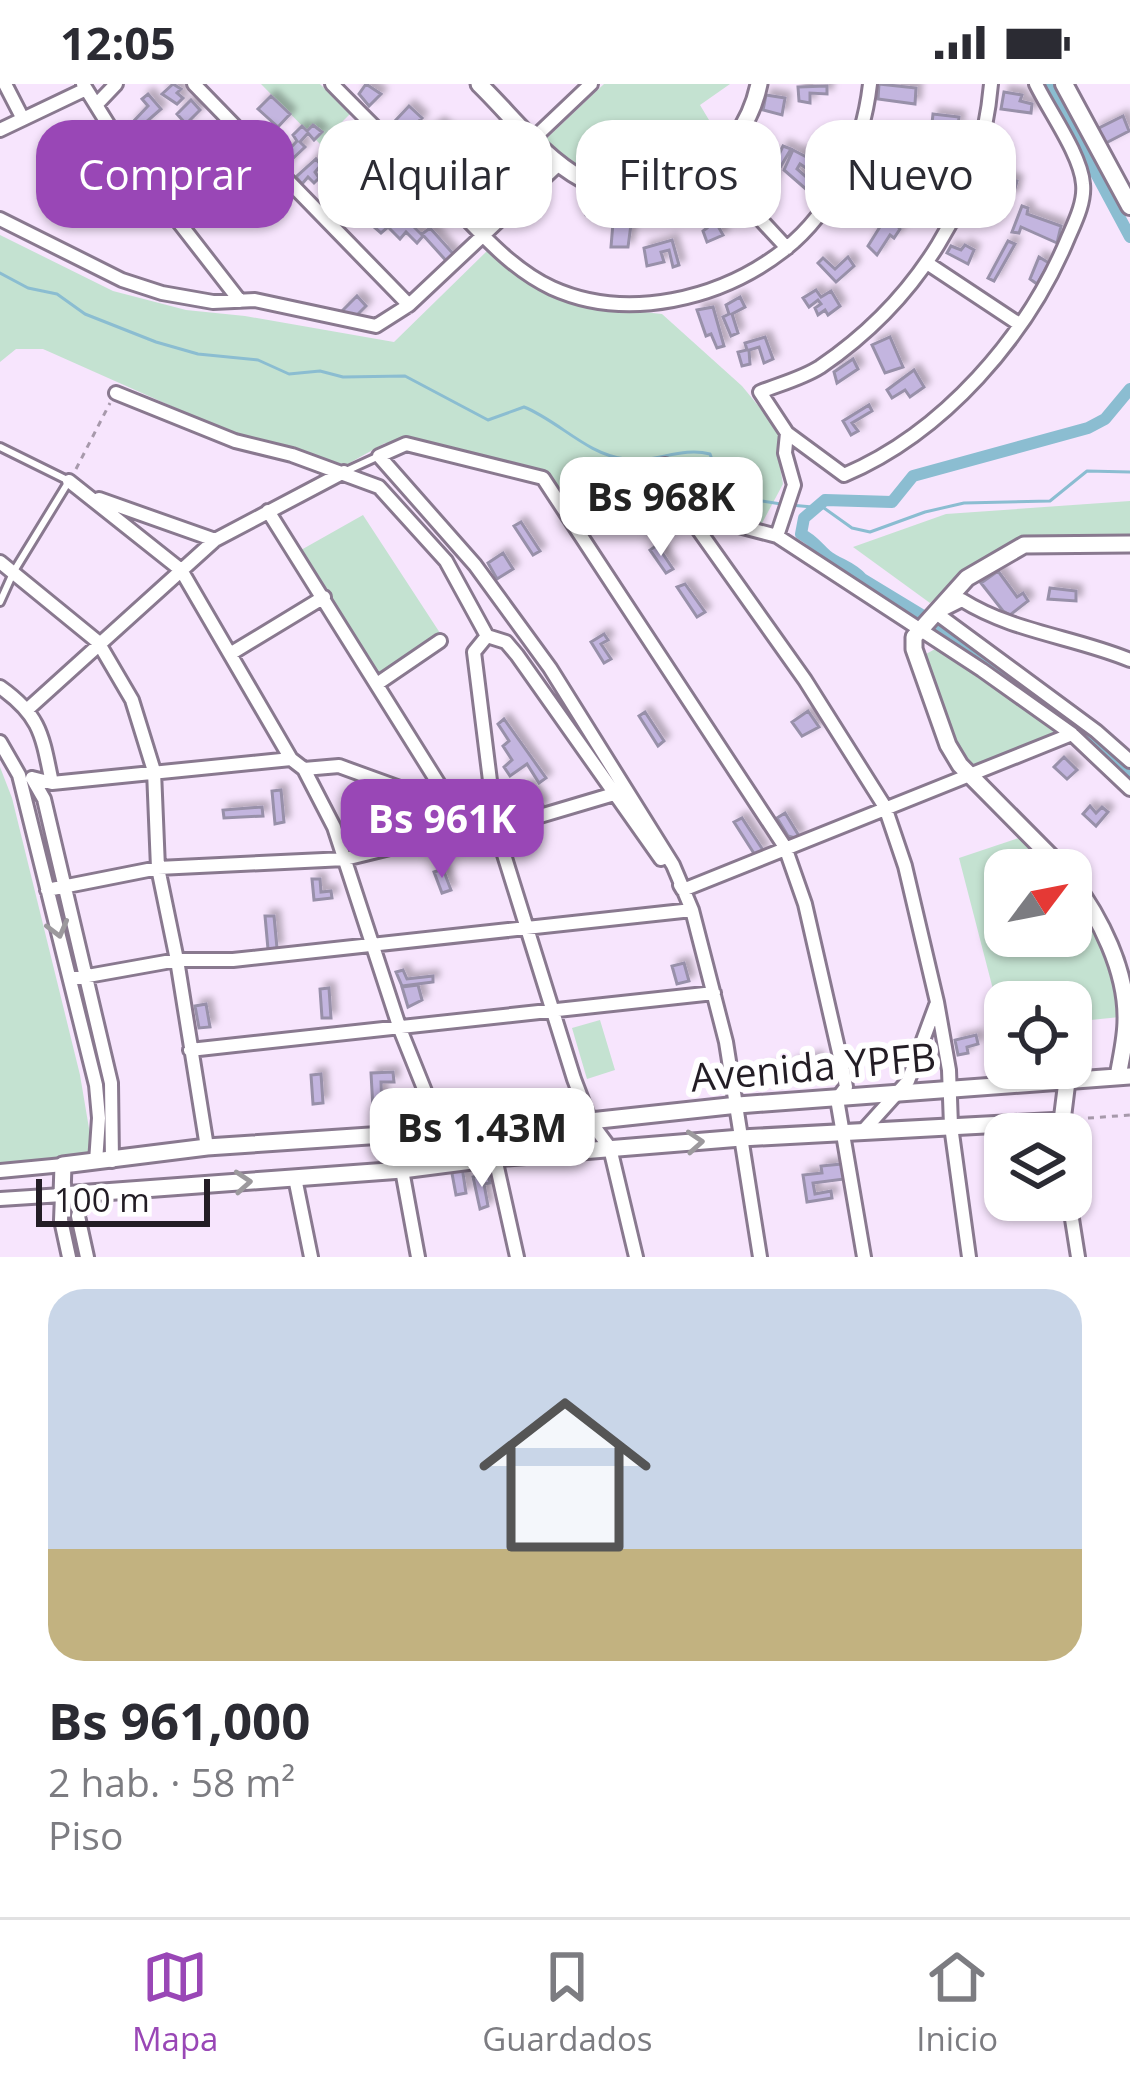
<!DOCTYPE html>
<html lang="es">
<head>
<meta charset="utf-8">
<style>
  body { margin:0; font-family:"Open Sans",sans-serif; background:#f7f7f7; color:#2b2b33; height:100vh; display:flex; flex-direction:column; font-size:45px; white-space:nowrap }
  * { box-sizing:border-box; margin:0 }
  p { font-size:39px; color:#7c7c81 }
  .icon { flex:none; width:66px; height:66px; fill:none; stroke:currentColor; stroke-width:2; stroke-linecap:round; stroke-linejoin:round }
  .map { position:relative; height:1173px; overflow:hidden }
  .sheet { display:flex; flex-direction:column; background:#fff; flex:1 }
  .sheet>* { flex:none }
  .guide { position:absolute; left:36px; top:36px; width:1059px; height:108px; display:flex; gap:24px }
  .needle { width:78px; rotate:58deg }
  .tools { position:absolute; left:984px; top:765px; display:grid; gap:24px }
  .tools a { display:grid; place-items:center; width:108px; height:108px; border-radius:24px; background:#fff; box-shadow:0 3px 9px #0004; font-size:60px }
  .scale { position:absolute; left:36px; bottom:30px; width:174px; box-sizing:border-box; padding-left:12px; border:6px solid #231d25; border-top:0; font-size:33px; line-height:42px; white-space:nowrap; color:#231d25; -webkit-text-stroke:9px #fff; paint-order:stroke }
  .price { position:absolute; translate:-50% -102px; padding:0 27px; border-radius:24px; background:#fff; color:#222; font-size:39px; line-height:78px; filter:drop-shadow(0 3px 6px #0008) }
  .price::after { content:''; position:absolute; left:50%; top:72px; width:36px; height:27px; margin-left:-18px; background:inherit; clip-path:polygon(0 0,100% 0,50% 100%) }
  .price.on { background:#9947b6; color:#fff }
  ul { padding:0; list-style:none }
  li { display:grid; align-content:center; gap:24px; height:636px; padding:0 48px }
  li+li { border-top:3px solid #e1e1e2 }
  li span { display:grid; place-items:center; height:372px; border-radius:36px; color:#555 }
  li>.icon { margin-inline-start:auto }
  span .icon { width:216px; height:216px; fill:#fffc; stroke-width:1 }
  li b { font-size:51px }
  .tag { padding:0 42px; border-radius:36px; background:#fff; box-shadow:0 3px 9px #0004; font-size:42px; line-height:108px }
  .tag.on { background:#9947b6; color:#fff }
  .status { display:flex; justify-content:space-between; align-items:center; height:84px; padding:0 60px; background:#fff; direction:ltr }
  .status svg { height:33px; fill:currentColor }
  .menu { display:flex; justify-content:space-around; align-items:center; height:168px; border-top:3px solid #e1e1e2; background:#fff; font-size:33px; color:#7c7c81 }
  .menu a { display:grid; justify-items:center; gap:6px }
  .menu .on { color:#9947b6 }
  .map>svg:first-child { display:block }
  .green { fill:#c4e2d1 }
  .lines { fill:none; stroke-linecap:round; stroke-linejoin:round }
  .stream { stroke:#8bbdd1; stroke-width:3 }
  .canal { stroke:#8bbdd1; stroke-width:12 }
  .building { fill:#c3b5df; stroke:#9890a9; stroke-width:3; filter:url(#shadow) }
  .service-casing { stroke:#89798f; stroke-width:12 }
  .minor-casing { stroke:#89798f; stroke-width:18 }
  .tertiary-casing { stroke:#89798f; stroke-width:21 }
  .secondary-casing { stroke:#89798f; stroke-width:22 }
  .path { stroke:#a799ab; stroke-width:3; stroke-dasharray:6 6; stroke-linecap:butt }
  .service { stroke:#fff; stroke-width:6 }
  .minor { stroke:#fff; stroke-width:12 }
  .tertiary { stroke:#fff; stroke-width:15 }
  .secondary { stroke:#fff; stroke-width:16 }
  .oneway { stroke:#9c999d }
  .labels { text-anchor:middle; stroke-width:12; stroke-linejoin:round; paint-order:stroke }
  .street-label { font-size:39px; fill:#231d25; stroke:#fff }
</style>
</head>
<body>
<div class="status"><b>12:05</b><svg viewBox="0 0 49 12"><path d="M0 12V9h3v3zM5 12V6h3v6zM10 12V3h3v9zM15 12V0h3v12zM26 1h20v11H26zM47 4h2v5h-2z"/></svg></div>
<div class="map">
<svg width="1130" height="1173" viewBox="0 0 1130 1173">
  <defs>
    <filter id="shadow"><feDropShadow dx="5.5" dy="-5.5" stdDeviation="3" flood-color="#0004"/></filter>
  </defs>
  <rect width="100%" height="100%" fill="#f7e5fd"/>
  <path class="green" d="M261,0H320L350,30L320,60Z
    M604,0H730L700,21L724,61C657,112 609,116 546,55Z
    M0,151L113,207L186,226L245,232L394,258L487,167L527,199L581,221L662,230L742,302L783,352L778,371L783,400L761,441C744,436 730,432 718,418C694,389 692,369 646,381L649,396L579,432L551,392L405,359H385L346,381L234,350L43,265H16L0,278Z
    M1130,417V452L1022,454L964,487L930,519L853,463L946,430Z
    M363,431L440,549L377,594L301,466Z
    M937,564L1057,644L1059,650L968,684L924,578L926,570Z
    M0,683L12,714L80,991L94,1074L0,1079Z
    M1022,753L1055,786H1005V852H1071V805C1096,846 1119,884 1120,933L1071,938V918H1005L1003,944L959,774Z
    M600,936L615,986L587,995L572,944Z"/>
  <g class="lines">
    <path class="stream" d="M0,189L28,204L57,210L85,230L156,258L198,270L258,276L289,290L320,287L343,293L405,292L488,336L524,323C559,337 586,370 625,375C654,380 681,362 710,370L725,411L781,420
      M790,421L824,424L852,444L870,448L925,428L964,419L1050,417L1087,387L1130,388"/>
    <path class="canal" d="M1048,0L1130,153
      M1130,305L1105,335L1088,344L913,392L892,418L825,416L804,434L801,450C813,456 817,463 826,471C838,481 851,482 862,495L951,549L1006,594L1064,630L1130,690"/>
  </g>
  <path class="building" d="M173,0L181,5L177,9L183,14L177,20L162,10Z
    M366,0L381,10L369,22L359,10Z
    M879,0L916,4L915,20L878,15Z
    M827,2V10L810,9V19L799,17L798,3Z
    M1004,8L1022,11L1020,17L1032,20L1031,29L1001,25Z
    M148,10L161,25L136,47L131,40L148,22L142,15Z
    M766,11L785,14L782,31L763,26Z
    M271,12L290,30L278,43L258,25Z
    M191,16L200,26L186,40L177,30Z
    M409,22L422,34L405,50L394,38Z
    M933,30L959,33L958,42L932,39Z
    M1123,32L1129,47L1102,61L1095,46Z
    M439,39L451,50L423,77L412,66Z
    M313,41L322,48L314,56L308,49L300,58L305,63L284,83L278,77L297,57L293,51L302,42L307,47Z
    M884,49L902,54L899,66L880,60Z
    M178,53L192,67L186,72L191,76L196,72L205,81L200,87L192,79L187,84L179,76L184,71L173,58Z
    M338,54L345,60L339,67L344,71L355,59L362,66L344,84L326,66Z
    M869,61L886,67L878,92L860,84Z
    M783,62L791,65L768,104L762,99L766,91L758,86L767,72L776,77Z
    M742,63L751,71L735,88L727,79Z
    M501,64L534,99L527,106L494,71Z
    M793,66L816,78L810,87L800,80L797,85L819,104L815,113L784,86Z
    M316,75L321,81L315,88L319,94L314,99L308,93L302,100L296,93Z
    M224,79L230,86L216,104L211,98L205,104L195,94L202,88L207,94Z
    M245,80L251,86L231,106L242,118L236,125L225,113L219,118L213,111Z
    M487,80L493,85L486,91L491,97L485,103L480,98L471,105L467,99Z
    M989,81L1000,84L998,94L1017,97L1013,112L980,103Z
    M65,85L76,99L83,94L90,102L75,113L59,89Z
    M941,101L954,106L944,124L933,117Z
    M368,103L384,112L376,119L371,113L354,129L348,122Z
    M588,106L611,115L605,138L586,131V122H595L585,116Z
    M898,114L907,121L896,140L900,145L894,154L890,151L877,171L868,162Z
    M985,114L993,116L988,135L969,129L974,118L982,120Z
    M615,115L634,118L628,163H611Z
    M1022,122L1028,124L1027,130L1061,142L1057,159L1021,143L1019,149L1012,148Z
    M708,124L723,151L707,158L703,147L707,144L699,129Z
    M394,125L398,129L394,135L400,142L407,136L423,152L417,159L406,148L400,155L388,143L381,149L374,143Z
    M430,144L457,174L450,181L422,150Z
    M672,156L679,181L673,183L669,166L661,168L664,178L647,182L644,164Z
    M1008,157L1015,160L994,197L988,194Z
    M965,161L974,166L968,180L947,169L951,162L961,166Z
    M848,173L854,182L836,198L818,179L823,174L835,185Z
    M1039,173L1049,179L1037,200L1030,195Z
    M816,206L821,213L831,207L840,222L828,231L825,226L818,231L815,224L821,220L818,216L809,223L803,214Z
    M357,212L366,222L352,236L341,228Z
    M740,213L745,223L732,230L738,249L731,252L723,233L729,230L726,221Z
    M713,223L724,262L717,264L711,250L706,252L697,226Z
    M765,253L773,275L764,279L759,263L749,266L750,280L742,282L738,268L747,266L745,259Z
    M890,253L903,283L885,289L872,261Z
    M853,275L858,285L837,299L834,288Z
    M914,286L924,303L910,313L905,306L892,314L887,306Z
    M869,321L872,327L852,339L858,347L851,351L843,337Z
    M521,438L540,467L533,471L514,442Z
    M657,461L673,485L666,489L650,466Z
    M503,469L513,485L497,495L488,479Z
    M998,487L1017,513L1023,509L1028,517L1010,531L1003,527L981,499Z
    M685,500L705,528L697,533L677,503Z
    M1050,504L1076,507V517L1048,515Z
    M604,550L608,556L601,560L611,575L604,579L591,558Z
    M808,627L819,643L802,652L792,638Z
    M645,628L664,657L658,662L639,632Z
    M504,635L546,694L539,699L527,680L510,692L504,683L512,676L503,662L509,657L498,640Z
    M1064,673L1077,686L1067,695L1054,683Z
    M529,701L543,721L536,727L521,705Z
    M281,706L284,738L275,740L272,707Z
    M1090,722L1096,729L1102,723L1108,728L1096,742L1083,730Z
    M262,723L263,732L224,734L223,726Z
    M785,729L799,752L795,754L788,752L777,734Z
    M742,734L763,766L755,771L734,738Z
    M443,785L451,806L442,809L434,788Z
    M312,795H320L321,808L331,807L332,814L314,816Z
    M265,832H274L277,864L268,865Z
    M684,879L689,897L677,900L672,882Z
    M403,886L407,895L433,892V898L402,902L396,888Z
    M418,901L422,916L408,923L402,903Z
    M329,904L331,934H322L320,905Z
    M206,920L210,943L199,944L195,922Z
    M976,951L978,960L967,963L968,969L958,971L955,956Z
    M817,973L819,982L792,989L790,980Z
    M781,982L783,991L755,998L753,989Z
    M393,988L394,998H381L382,1025H373L371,989Z
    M321,990L323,1019L313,1020L311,991Z
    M842,1080L844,1095L813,1099L815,1110L831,1107L832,1114L807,1118L803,1091L822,1089L821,1082Z
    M462,1083L466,1109L456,1111L451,1084Z
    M488,1090L490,1099L484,1100L488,1122L480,1125L473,1093Z"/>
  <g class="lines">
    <g class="service-casing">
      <path id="service" d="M0,363L69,397L14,487L0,518
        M344,388L379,372"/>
    </g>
    <g class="minor-casing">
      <path id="minor" d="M5,0L23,35
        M83,0L129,74L240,217
        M194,0L409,221
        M332,0C370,39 409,77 448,116C480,148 511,185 552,204C627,238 721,215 784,166C834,127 863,61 870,0
        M96,21L116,0
        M0,46L86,5
        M534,54L591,0
        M712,83L787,164
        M846,86L902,106L953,137
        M0,135L122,196L162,209L213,218L255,216L376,242L409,221L560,79
        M927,179L1019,240
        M116,309L235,357L292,371L379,403L446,477L487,552
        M787,349L844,391C943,349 1027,253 1068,154C1075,138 1085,118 1083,100C1081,71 1049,27 1036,0
        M654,383L805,596L885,723L905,782L937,918L949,986L951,1042L969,1173
        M654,383L665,381L680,386L735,441L777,452L982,586L1072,650L1130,705
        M69,397L181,486L291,675L304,685
        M99,415L215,456
        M268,427L455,726
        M777,452L794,401L785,369L787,349L760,308C780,300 803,294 820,283C917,217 981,117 991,0
        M0,478L98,558L132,616L154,687L158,784L177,876L207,1063
        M230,570L324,513
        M1130,576C1075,553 1013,548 962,516L936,529L1096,647L1130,677
        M377,600L440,557
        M0,603C41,632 42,651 52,699
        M29,624L215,456L344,388
        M0,658L19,691L96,1001L99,1034L96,1078
        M32,694L44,715L111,999L112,1077
        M32,694L52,699L291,675
        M496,745L430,715L339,682L304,685L334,743L400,945L441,1047L495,1074L517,1173
        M680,801L683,806L1072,650
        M47,806L158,784L345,775L451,749L496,745L614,710
        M71,895L177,876H233L692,826
        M190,966L714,909
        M863,1047L908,997L936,921
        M402,1086L418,1173
        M0,1087L63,1081
        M295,1094L311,1173
        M84,1110L78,1132L87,1173
        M0,1115L62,1111L61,1136L69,1173
        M1069,1116L1078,1173
        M636,1173L610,1064L590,1037L574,995L496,745L474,568L487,552L506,558L517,571L661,775
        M760,1173L726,958L692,826L673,781L550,584L475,481L379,372L406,360L543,394L785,763L805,820L843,986L846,1003L837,1015L864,1173"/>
    </g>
    <g class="tertiary-casing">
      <path id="tertiary" d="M479,0C511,31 543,74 582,95C659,138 743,78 759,0
        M1064,786L960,681L948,661L914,565V553L967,494L1024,461L1130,460
        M1071,795C1100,833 1127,887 1126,936C1126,955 1121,974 1118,993
        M1067,997L1062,1037L741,1054L495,1074L402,1086L62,1111L63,1081L207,1063L590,1037L738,1021L1130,992"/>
    </g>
    <g class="secondary-casing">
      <path id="secondary" d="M1064,0L1130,122"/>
    </g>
    <path class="path" d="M76,385L110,319
      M585,437L651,402
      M1076,1035L1130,1031"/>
    <use href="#service" class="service"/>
    <use href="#minor" class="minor"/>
    <use href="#tertiary" class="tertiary"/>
    <use href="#secondary" class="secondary"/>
  </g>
  <defs><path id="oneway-chevron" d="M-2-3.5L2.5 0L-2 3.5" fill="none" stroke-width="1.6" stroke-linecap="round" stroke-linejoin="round" transform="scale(3)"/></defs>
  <g class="oneway">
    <use href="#oneway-chevron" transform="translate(58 845) rotate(75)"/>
    <use href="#oneway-chevron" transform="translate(695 1058) rotate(-4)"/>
    <use href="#oneway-chevron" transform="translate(243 1098) rotate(-4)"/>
  </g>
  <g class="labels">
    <g class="street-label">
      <text transform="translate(813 983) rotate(-5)" y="14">Avenida YPFB</text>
    </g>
  </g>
</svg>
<div class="tools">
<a><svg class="needle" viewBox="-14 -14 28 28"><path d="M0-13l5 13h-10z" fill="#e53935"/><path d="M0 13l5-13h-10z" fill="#7c7c81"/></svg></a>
<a><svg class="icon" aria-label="locate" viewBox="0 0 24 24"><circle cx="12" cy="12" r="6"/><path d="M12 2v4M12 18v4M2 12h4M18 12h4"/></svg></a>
<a><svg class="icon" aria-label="layers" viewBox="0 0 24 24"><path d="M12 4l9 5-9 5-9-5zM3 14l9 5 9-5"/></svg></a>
</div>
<div class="scale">100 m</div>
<b class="price" style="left:661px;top:475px">Bs 968K</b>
<b class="price on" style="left:442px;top:797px">Bs 961K</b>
<b class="price" style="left:482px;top:1106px">Bs 1.43M</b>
<div class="guide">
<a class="tag on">Comprar</a>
<a class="tag">Alquilar</a>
<a class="tag">Filtros</a>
<a class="tag">Nuevo</a>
</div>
</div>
<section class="sheet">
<ul>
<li><span style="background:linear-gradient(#c9d6e8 70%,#c2b280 0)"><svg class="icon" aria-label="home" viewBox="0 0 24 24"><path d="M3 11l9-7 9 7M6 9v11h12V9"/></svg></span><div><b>Bs 961,000</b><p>2 hab. · 58 m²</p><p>Piso</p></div></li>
</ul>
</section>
<nav class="menu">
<a class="on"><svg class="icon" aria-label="map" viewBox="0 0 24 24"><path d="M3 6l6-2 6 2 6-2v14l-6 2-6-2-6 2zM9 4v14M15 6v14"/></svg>Mapa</a>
<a><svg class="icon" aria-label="saved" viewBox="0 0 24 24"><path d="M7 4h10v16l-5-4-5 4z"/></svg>Guardados</a>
<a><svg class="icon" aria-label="home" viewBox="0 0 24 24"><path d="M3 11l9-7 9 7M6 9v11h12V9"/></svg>Inicio</a>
</nav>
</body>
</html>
